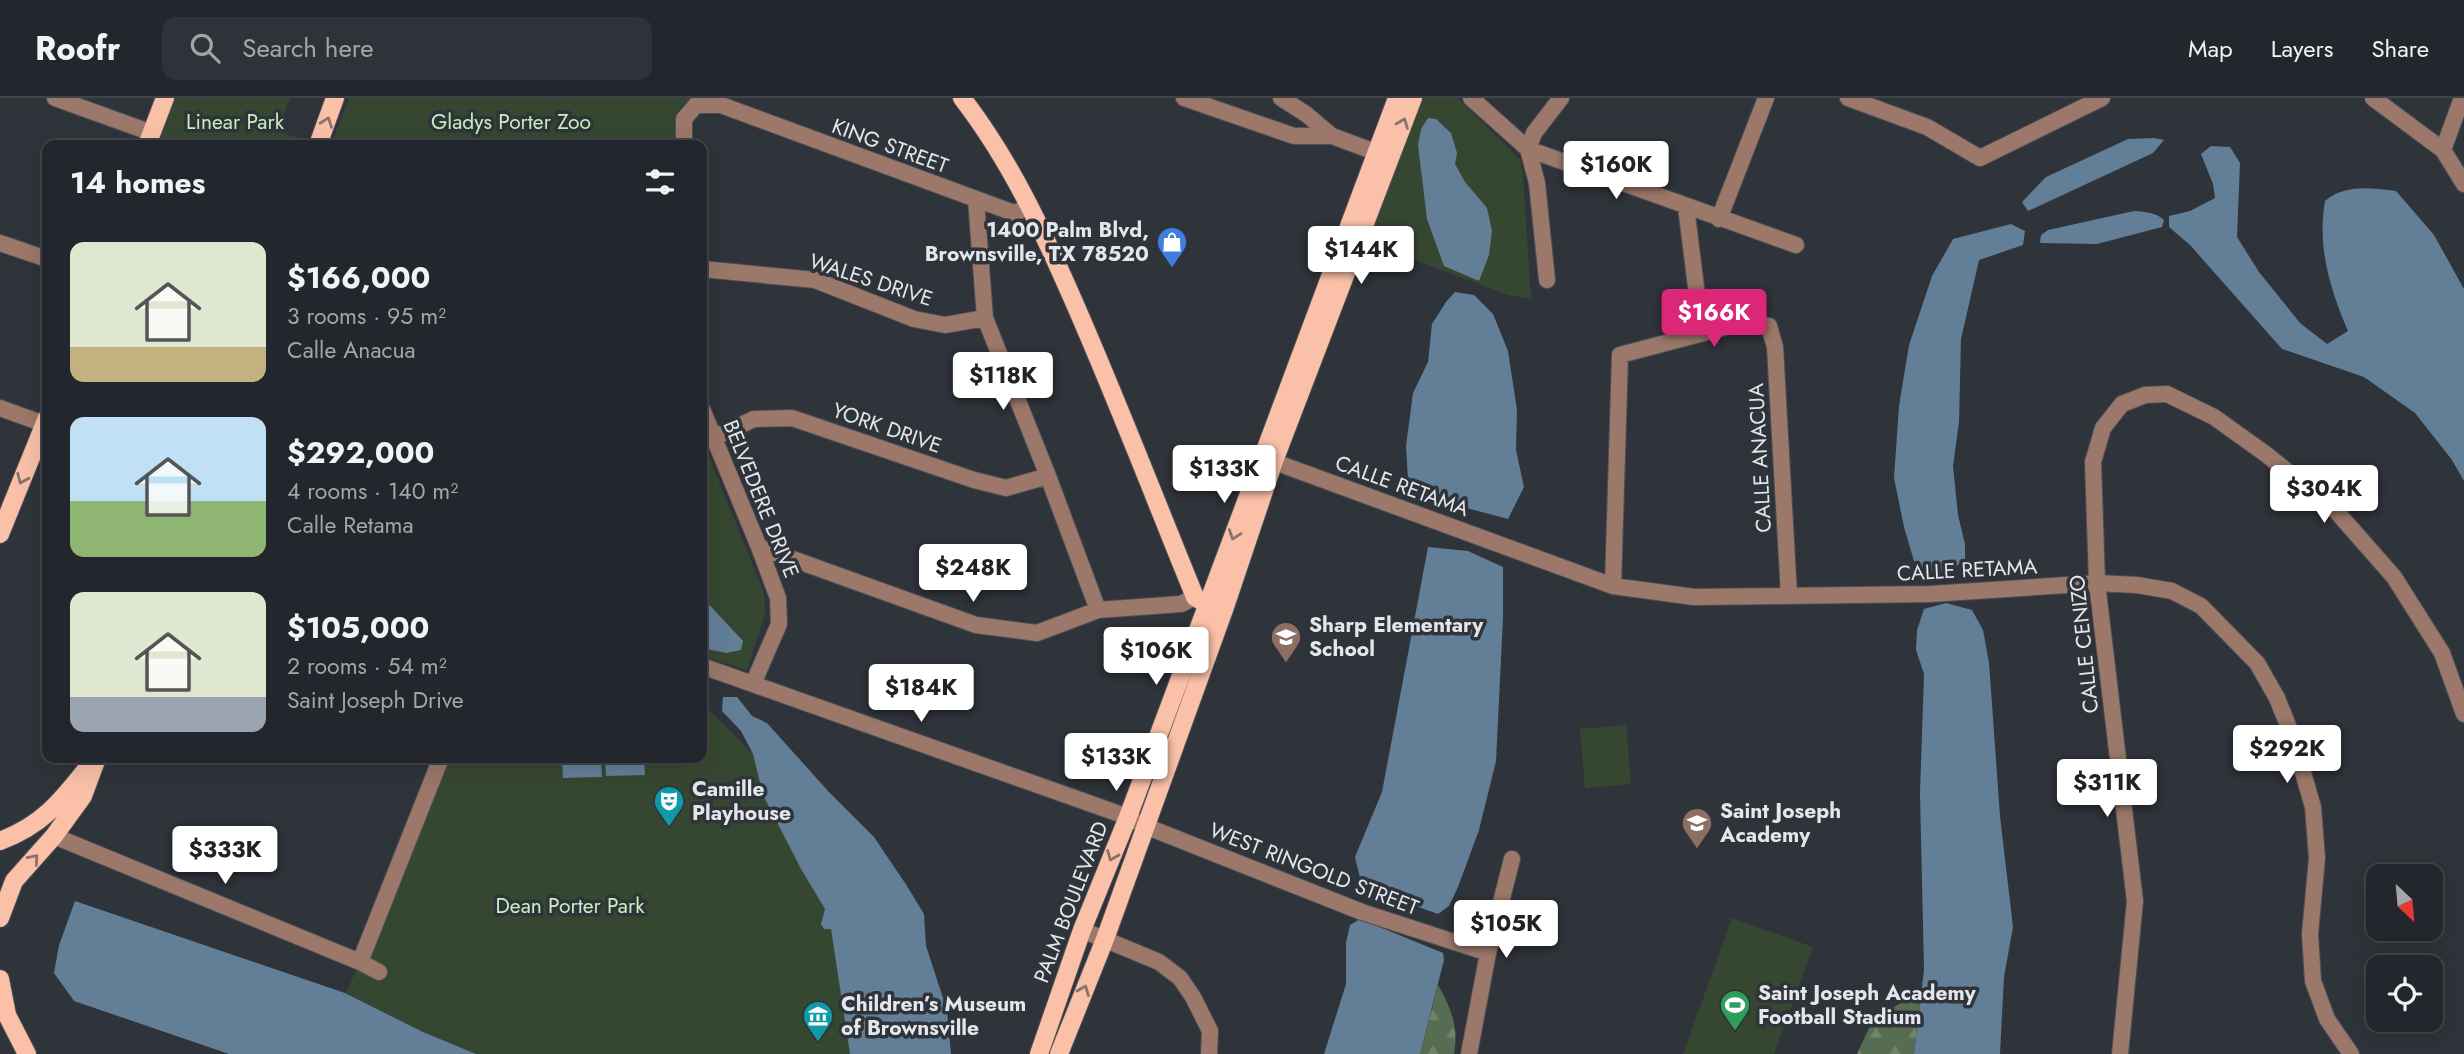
<!DOCTYPE html>
<html lang="en">
<head>
<meta charset="utf-8">
<style>
  body { margin:0; font-family:Jost,sans-serif; background:#2f3238; color:#f1f3f6; height:100vh; display:flex; flex-direction:column; font-size:26px; white-space:nowrap }
  * { box-sizing:border-box; margin:0 }
  p { font-size:23px; color:#a3a5a9 }
  .icon { flex:none; width:38px; height:38px; fill:none; stroke:currentColor; stroke-width:2; stroke-linecap:round; stroke-linejoin:round }
  .map { position:relative; flex:1; overflow:hidden }
  .side { position:absolute; left:42px; top:42px; width:665px; height:623px; display:flex; flex-direction:column; background:#23262c; border-radius:14px; box-shadow:0 7px 28px #0002,0 0 0 2px #404348 }
  .side>* { flex:none }
  .needle { width:46px; rotate:154deg }
  .buttons { position:absolute; left:2366px; top:766px; display:grid; gap:14px }
  .buttons a { display:grid; place-items:center; width:77px; height:77px; border-radius:14px; background:#23262c; box-shadow:0 7px 28px #0002,0 0 0 2px #404348; font-size:35px }
  .price { position:absolute; translate:-50% -60px; padding:0 16px; border-radius:7px; background:#fff; color:#222; font-size:23px; line-height:46px; filter:drop-shadow(0 2px 4px #0008) }
  .price::after { content:''; position:absolute; left:50%; top:42px; width:21px; height:16px; margin-left:-10px; background:inherit; clip-path:polygon(0 0,100% 0,50% 100%) }
  .price.active { background:#db2777; color:#fff }
  ul { padding:0; list-style:none }
  li { display:flex; align-items:center; gap:21px; height:175px; padding:0 28px }
  li span { display:grid; place-items:center; flex:none; width:196px; height:140px; border-radius:14px; color:#555 }
  li>.icon { margin-inline-start:auto }
  span .icon { width:84px; height:84px; fill:#fffc; stroke-width:1 }
  li b { font-size:30px }
  h2 { display:flex; justify-content:space-between; align-items:center; height:84px; padding:0 28px; font-size:30px }
  header { display:flex; align-items:center; gap:42px; box-sizing:border-box; height:98px; padding:0 35px; background:#23262c; border-bottom:2px solid #404348 }
  header strong { font-size:33px }
  nav { display:flex; gap:38px; margin-inline-start:auto; font-size:24px }
  .search { width:490px; height:63px; background:#2f3238; display:flex; align-items:center; gap:18px; box-sizing:border-box; padding:0 24px; border-radius:14px; color:#a3a5a9; font-size:26px }
  .map>svg:first-child { display:block }
  .forest { fill:url(#forest-firs) }
  .park { fill:#364731 }
  .water { fill:#637f98 }
  .lines { fill:none; stroke-linecap:round; stroke-linejoin:round }
  .minor-casing { stroke:#4c5056; stroke-width:18 }
  .major-casing { stroke:#4c5056; stroke-width:20 }
  .minor { stroke:#9b7869; stroke-width:16 }
  .major { stroke:#fbc0a8; stroke-width:18 }
  .oneway { stroke:#8b726c }
  .labels { text-anchor:middle; stroke-width:7; stroke-linejoin:round; paint-order:stroke }
  .park-label { font-size:21px; fill:#c8f0bd; stroke:#2f333a }
  .street-label { font-size:21px; fill:#e3e6eb; stroke:#2f333a }
  .poi-label { font-size:21px; font-weight:bold; fill:#e3e6eb; stroke:#2f333a; text-anchor:start }
</style>
</head>
<body>
<header>
<strong>Roofr</strong>
<div class="search"><svg class="icon" aria-label="search" viewBox="0 0 24 24"><circle cx="10" cy="10" r="6"/><path d="M15 15l6 6"/></svg>Search here</div>
<nav><a>Map</a><a>Layers</a><a>Share</a></nav>
</header>
<div class="map">
<svg width="2464" height="956" viewBox="0 0 2464 956">
  <defs>
    <pattern id="forest-firs" width="22" height="20" patternUnits="userSpaceOnUse" patternTransform="scale(1.75)"><rect width="22" height="20" fill="#576d51"/><path d="M5 1l3.5 6h-7zM16 11l3.5 6h-7z" fill="#6f826a"/></pattern>
  </defs>
  <rect width="100%" height="100%" fill="#2f333a"/>
  <path class="forest" d="M1438,887C1451,909 1459,930 1454,956H1420Z
    M1922,889L1914,956H1857L1871,926Z"/>
  <path class="park" d="M175,0H290L277,33L312,44L311,47H157Z
    M349,0H691L677,13L675,47H331Z
    M1417,0H1457L1511,52L1520,62L1523,77L1531,201L1508,197L1412,161L1367,150Z
    M702,341L764,495L765,515L747,572L702,558Z
    M702,605L753,656L763,697L801,771L825,811L822,826L831,830L850,956H476L423,934L346,895L360,864L441,660H702Z
    M1626,627L1631,686L1585,690L1580,631Z
    M1732,820L1813,849L1774,956H1683Z"/>
  <path class="water" d="M1428,20L1436,21L1451,35L1457,55L1455,66L1465,84L1487,110L1492,133L1489,157L1479,183L1444,168L1427,121L1418,47L1421,31Z
    M2154,40L2164,42L2153,55L2028,113L2022,104L2046,79L2128,41Z
    M2211,48L2230,49L2240,65L2237,139L2259,174L2300,225L2327,246L2348,233C2330,191 2317,149 2325,103C2345,86 2371,90 2396,93L2434,137L2464,191V383L2452,362L2415,315L2364,279L2282,251L2190,147L2169,129V118L2190,113L2215,100L2213,86L2201,56Z
    M2134,113C2146,114 2155,114 2164,122L2162,129L2097,146L2040,145L2041,137L2048,132Z
    M2011,126L2025,133L2023,147L1979,162L1961,241L1959,324L1953,368L1958,417L1965,446V461L1952,472L1929,474L1914,463L1904,429L1894,380L1899,308L1909,247L1932,178L1953,141Z
    M1455,194L1474,197L1493,216L1508,253L1517,312L1516,352L1524,389L1508,421L1421,398L1408,381L1406,348L1413,295L1428,264L1432,226L1446,204Z
    M1428,449L1468,453L1503,469V520L1496,663L1479,732L1458,789L1449,808L1438,816L1376,794L1360,780L1355,759L1382,694Z
    M702,499L743,543L741,552L726,555L702,550Z
    M1946,505L1972,512L1983,532L1989,565L2000,718L2013,829L2004,879L2000,956H1914L1924,872L1920,696L1924,576L1916,552L1917,532L1924,511Z
    M723,599H737L752,618L767,625L828,693L874,739L907,788L924,816L926,848L947,912L951,956H850L831,831H824L821,826L825,811L801,771L763,697L753,656L741,633L722,613Z
    M562,660H601L602,679L563,680Z
    M605,660H644L645,677L606,678Z
    M75,803L345,895L423,934L476,956H229L74,903L54,875L59,847Z
    M1360,821L1443,855L1444,862L1420,956H1324L1346,886V845L1350,827Z"/>
  <g class="lines">
    <g class="minor-casing">
      <path id="minor" d="M55,0L152,35
        M1184,0L1294,38H1332L1378,55
        M1281,0L1306,16L1332,38
        M1471,0L1528,51L1796,147
        M1848,0L1927,29L1980,60L2102,0
        M2373,0L2443,52L2464,86
        M684,47V21L696,7H721L1014,115L1029,109
        M2443,52L2462,0
        M976,102L985,220L1048,378L1098,512
        M1686,109L1697,197
        M1719,121L1766,0
        M0,145L47,161
        M702,171L815,182L914,221L945,227L985,220
        M1547,182L1537,85L1528,51L1534,35L1561,0
        M0,310L47,327
        M702,311L759,449L778,500L779,526L753,586
        M713,340L754,321L792,320L974,382L1006,390L1048,378
        M1261,359L1613,488L1694,499L1930,496L2097,485L2137,487L2172,493L2201,508L2257,565L2277,600L2293,640L2313,709L2317,760L2310,836L2313,883L2327,921L2351,956
        M759,449L976,527L1037,535L1098,512L1181,506L1195,499
        M1613,488L1620,257L1749,223L1769,228L1775,249L1789,497
        M702,568L1128,719L1145,728L1362,814L1488,855
        M54,738L360,864L379,874
        M1082,832L1159,864L1180,880L1193,899L1210,933L1209,956
        M360,864L441,660
        M1469,956L1488,855L1512,761
        M2120,956L2135,803L2097,485L2093,364L2103,330L2122,306L2145,297L2167,296L2214,319L2267,357L2336,413L2394,479L2442,555L2464,616"/>
    </g>
    <g class="major-casing">
      <path id="major" d="M962,0C1010,62 1043,133 1074,204C1117,302 1155,401 1195,499L1208,507L1218,508
        M147,47L165,0
        M318,47L335,0
        M0,436L47,320
        M0,743C43,727 62,702 89,668
        M0,820L14,783L54,738L83,698L97,660
        M0,881L7,917
        M0,907L7,917L27,956
        M1039,956L1082,832L1128,719L1397,0
        M1059,956L1105,841L1225,509L1274,363L1413,0"/>
    </g>
    <use href="#minor" class="minor"/>
    <use href="#major" class="major"/>
  </g>
  <defs><path id="oneway-chevron" d="M-2-3.5L2.5 0L-2 3.5" fill="none" stroke-width="1.6" stroke-linecap="round" stroke-linejoin="round" transform="scale(1.75)"/></defs>
  <g class="oneway">
    <use href="#oneway-chevron" transform="translate(327 24) rotate(-70)"/>
    <use href="#oneway-chevron" transform="translate(1403 25) rotate(-69)"/>
    <use href="#oneway-chevron" transform="translate(22 381) rotate(113)"/>
    <use href="#oneway-chevron" transform="translate(1234 437) rotate(109)"/>
    <use href="#oneway-chevron" transform="translate(1112 758) rotate(112)"/>
    <use href="#oneway-chevron" transform="translate(34 761) rotate(-49)"/>
    <use href="#oneway-chevron" transform="translate(1084 892) rotate(-68)"/>
  </g>
  <defs>
    <g id="shop-pin" transform="scale(1.575)"><path d="M0 17L-7.5 6A9.5 9.5 0 1 1 7.5 6Z" fill="#3f7fe0" stroke="#2f333a"/><path d="M-5-2.5h2.3a2.7 3.5 0 0 1 5.4 0H5L5.5 6h-11ZM-1.5-2.5h3a1.5 2.3 0 0 0-3 0Z" fill="#fff"/></g>
    <g id="school-pin" transform="scale(1.575)"><path d="M0 17L-7.5 6A9.5 9.5 0 1 1 7.5 6Z" fill="#8d6e63" stroke="#2f333a"/><path d="M0-5L7-2L0 1L-7-2ZM-4 1L0 2.5L4 1V4Q0 6-4 4Z" fill="#fff"/></g>
    <g id="theatre-pin" transform="scale(1.575)"><path d="M0 17L-7.5 6A9.5 9.5 0 1 1 7.5 6Z" fill="#0f9aa8" stroke="#2f333a"/><path d="M-5-5.5Q0-4 5-5.5V0Q5 5 0 6Q-5 5-5 0ZM-3.3-2.5H-1v1.5H-3.3ZM1-2.5H3.3v1.5H1ZM-2.8 1Q0 5.5 2.8 1Z" fill="#fff"/></g>
    <g id="stadium-pin" transform="scale(1.575)"><path d="M0 17L-7.5 6A9.5 9.5 0 1 1 7.5 6Z" fill="#2e9e5b" stroke="#2f333a"/><path d="M0-5a6.5 5 0 1 0 0 10a6.5 5 0 1 0 0-10ZM-3.5-1.8h7v3.6h-7Z" fill="#fff"/></g>
    <g id="museum-pin" transform="scale(1.575)"><path d="M0 17L-7.5 6A9.5 9.5 0 1 1 7.5 6Z" fill="#0f9aa8" stroke="#2f333a"/><path d="M0-6L6-3V-2H-6V-3ZM-5-1h2V3h-2ZM-1-1h2V3h-2ZM3-1h2V3H3ZM-6 4H6V6H-6Z" fill="#fff"/></g>
  </defs>
  <g fill-rule="evenodd">
    <use href="#shop-pin" x="1172" y="144"/>
    <use href="#school-pin" x="1286" y="539"/>
    <use href="#theatre-pin" x="669" y="703"/>
    <use href="#school-pin" x="1697" y="725"/>
    <use href="#stadium-pin" x="1735" y="907"/>
    <use href="#museum-pin" x="818" y="918"/>
  </g>
  <g class="labels">
    <g class="park-label">
      <text x="235" y="31">Linear Park</text>
      <text x="511" y="31">Gladys Porter Zoo</text>
      <text x="570" y="815">Dean Porter Park</text>
    </g>
    <g class="street-label">
      <text transform="translate(890 48) rotate(20)" y="7">KING STREET</text>
      <text transform="translate(871 182) rotate(18)" y="7">WALES DRIVE</text>
      <text transform="translate(887 330) rotate(19)" y="7">YORK DRIVE</text>
      <text transform="translate(1760 360) rotate(-93)" y="7">CALLE ANACUA</text>
      <text transform="translate(1402 388) rotate(20)" y="7">CALLE RETAMA</text>
      <text transform="translate(761 401) rotate(68)" y="7">BELVEDERE DRIVE</text>
      <text transform="translate(1967 472) rotate(-3)" y="7">CALLE RETAMA</text>
      <text transform="translate(2084 546) rotate(-96)" y="7">CALLE CENIZO</text>
      <text transform="translate(1314 771) rotate(21)" y="7">WEST RINGOLD STREET</text>
      <text transform="translate(1071 804) rotate(-69)" y="7">PALM BOULEVARD</text>
    </g>
    <g class="poi-label">
      <text x="1149" y="139" text-anchor="end">1400 Palm Blvd,<tspan x="1149" dy="24">Brownsville, TX 78520</tspan></text>
      <text x="1309" y="534">Sharp Elementary<tspan x="1309" dy="24">School</tspan></text>
      <text x="692" y="698">Camille<tspan x="692" dy="24">Playhouse</tspan></text>
      <text x="1720" y="720">Saint Joseph<tspan x="1720" dy="24">Academy</tspan></text>
      <text x="1758" y="902">Saint Joseph Academy<tspan x="1758" dy="24">Football Stadium</tspan></text>
      <text x="841" y="913">Children’s Museum<tspan x="841" dy="24">of Brownsville</tspan></text>
    </g>
  </g>
</svg>
<div class="buttons">
<a><svg class="needle" viewBox="-14 -14 28 28"><path d="M0-13l5 13h-10z" fill="#e53935"/><path d="M0 13l5-13h-10z" fill="#a3a5a9"/></svg></a>
<a><svg class="icon" aria-label="locate" viewBox="0 0 24 24"><circle cx="12" cy="12" r="6"/><path d="M12 2v4M12 18v4M2 12h4M18 12h4"/></svg></a>
</div>
<b class="price" style="left:1616px;top:103px">$160K</b>
<b class="price" style="left:1361px;top:188px">$144K</b>
<b class="price active" style="left:1714px;top:251px">$166K</b>
<b class="price" style="left:1003px;top:314px">$118K</b>
<b class="price" style="left:1224px;top:407px">$133K</b>
<b class="price" style="left:2324px;top:427px">$304K</b>
<b class="price" style="left:973px;top:506px">$248K</b>
<b class="price" style="left:1156px;top:589px">$106K</b>
<b class="price" style="left:921px;top:626px">$184K</b>
<b class="price" style="left:2287px;top:687px">$292K</b>
<b class="price" style="left:1116px;top:695px">$133K</b>
<b class="price" style="left:2107px;top:721px">$311K</b>
<b class="price" style="left:225px;top:788px">$333K</b>
<b class="price" style="left:1506px;top:862px">$105K</b>
<section class="side">
<h2>14 homes<svg class="icon" aria-label="filters" viewBox="0 0 24 24"><path d="M4 7h16M4 17h16"/><circle cx="9" cy="7" r="2"/><circle cx="15" cy="17" r="2"/></svg></h2>
<ul>
<li><span style="background:linear-gradient(#dfe7d0 75%,#c2b280 0)"><svg class="icon" aria-label="home" viewBox="0 0 24 24"><path d="M3 11l9-7 9 7M6 9v11h12V9"/></svg></span><div><b>$166,000</b><p>3 rooms · 95 m²</p><p>Calle Anacua</p></div></li>
<li><span style="background:linear-gradient(#bfe0f5 60%,#8fb573 0)"><svg class="icon" aria-label="home" viewBox="0 0 24 24"><path d="M3 11l9-7 9 7M6 9v11h12V9"/></svg></span><div><b>$292,000</b><p>4 rooms · 140 m²</p><p>Calle Retama</p></div></li>
<li><span style="background:linear-gradient(#dfe7d0 75%,#9aa5b1 0)"><svg class="icon" aria-label="home" viewBox="0 0 24 24"><path d="M3 11l9-7 9 7M6 9v11h12V9"/></svg></span><div><b>$105,000</b><p>2 rooms · 54 m²</p><p>Saint Joseph Drive</p></div></li>
</ul>
</section>
</div>
</body>
</html>
